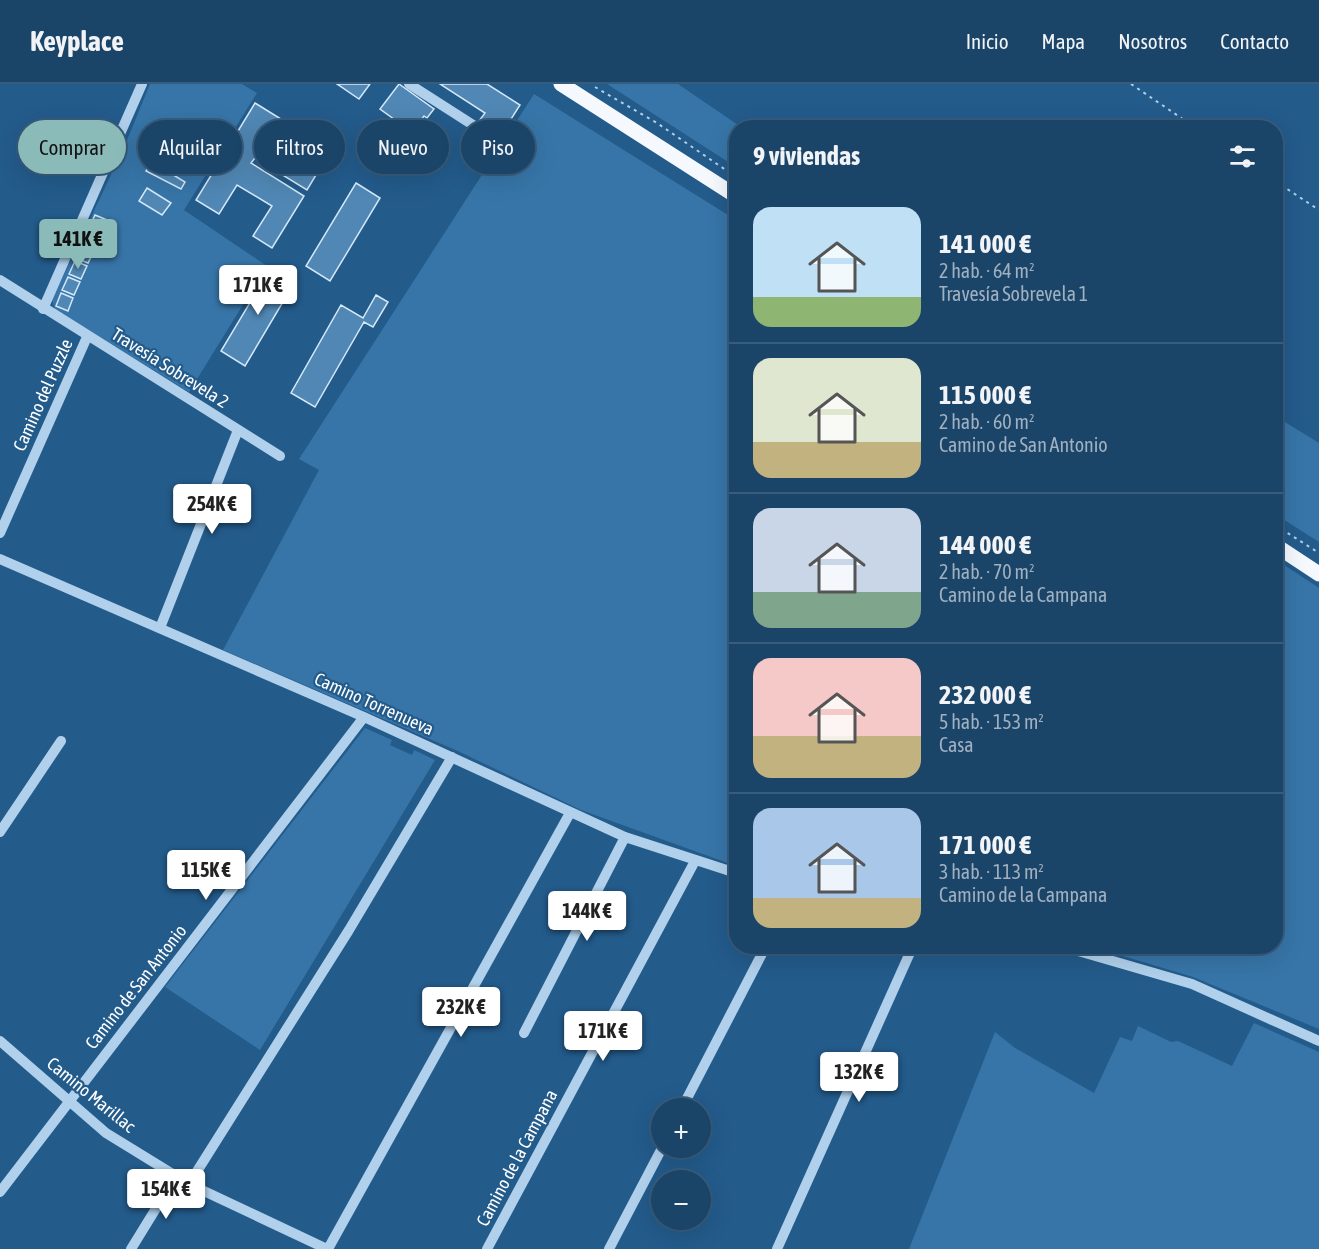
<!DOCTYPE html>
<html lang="es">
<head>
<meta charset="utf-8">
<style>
  body { margin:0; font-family:"Asap Condensed",sans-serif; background:#274e71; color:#f1f3f6; height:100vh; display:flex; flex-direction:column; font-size:22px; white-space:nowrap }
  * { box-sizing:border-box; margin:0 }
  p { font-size:20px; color:#9fb0c0 }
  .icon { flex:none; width:33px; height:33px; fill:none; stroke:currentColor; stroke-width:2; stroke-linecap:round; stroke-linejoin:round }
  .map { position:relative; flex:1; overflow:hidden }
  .side { position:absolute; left:729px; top:36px; width:554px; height:834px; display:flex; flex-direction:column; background:#1a4468; border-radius:24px; box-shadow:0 6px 24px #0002,0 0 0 2px #385c7c }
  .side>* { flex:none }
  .top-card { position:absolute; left:18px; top:36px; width:570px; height:54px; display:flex; gap:12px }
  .controls { position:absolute; left:651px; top:1014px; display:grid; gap:12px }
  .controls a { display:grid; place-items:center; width:60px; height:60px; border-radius:50%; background:#1a4468; box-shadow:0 6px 24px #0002,0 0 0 2px #385c7c; font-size:30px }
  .price { position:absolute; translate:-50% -51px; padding:0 14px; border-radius:6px; background:#fff; color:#222; font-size:20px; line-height:39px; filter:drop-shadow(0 2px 3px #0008) }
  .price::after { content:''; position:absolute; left:50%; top:36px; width:18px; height:14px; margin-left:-9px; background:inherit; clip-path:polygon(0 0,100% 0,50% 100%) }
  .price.selected { background:#8bbbb9; color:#111 }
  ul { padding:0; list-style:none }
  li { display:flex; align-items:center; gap:18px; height:150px; padding:0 24px }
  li+li { border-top:2px solid #385c7c }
  li span { display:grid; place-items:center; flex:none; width:168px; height:120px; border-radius:18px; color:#555 }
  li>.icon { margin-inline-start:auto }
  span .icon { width:72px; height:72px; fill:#fffc; stroke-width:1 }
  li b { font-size:26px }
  h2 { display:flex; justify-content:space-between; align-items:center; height:72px; padding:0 24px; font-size:26px }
  .pill { padding:0 21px; border-radius:27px; background:#1a4468; box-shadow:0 6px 24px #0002,0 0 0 2px #385c7c; font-size:21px; line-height:54px }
  .pill.selected { background:#8bbbb9; color:#111 }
  header { display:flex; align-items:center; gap:36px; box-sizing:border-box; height:84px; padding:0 30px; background:#1a4468; border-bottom:2px solid #385c7c }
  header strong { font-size:28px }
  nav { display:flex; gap:33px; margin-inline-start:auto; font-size:21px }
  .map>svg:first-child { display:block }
  .green { fill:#3775a8 }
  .building { fill:#5087b4; stroke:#d5e8f8; stroke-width:1.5 }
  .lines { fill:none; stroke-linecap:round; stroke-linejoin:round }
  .path { stroke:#b0d0eb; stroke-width:2; stroke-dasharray:3 4.5; stroke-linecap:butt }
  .minor { stroke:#b0d0eb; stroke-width:10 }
  .major { stroke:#f5f9fe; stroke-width:15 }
  .labels { text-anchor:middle; stroke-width:4.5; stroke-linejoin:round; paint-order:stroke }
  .street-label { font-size:18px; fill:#fff; stroke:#235b8b }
</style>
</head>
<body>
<header>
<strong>Keyplace</strong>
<nav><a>Inicio</a><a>Mapa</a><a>Nosotros</a><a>Contacto</a></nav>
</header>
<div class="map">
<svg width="1319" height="1165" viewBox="0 0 1319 1165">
  <rect width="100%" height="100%" fill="#235b8b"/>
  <path class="green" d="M150,0H242L257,9L184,126L267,182L189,308L55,225L52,216L125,61Z
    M607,0H678L741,43L736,44V83Z
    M534,10L736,136V782L581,726L460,668L223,566L319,386L299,375Z
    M1275,332L1319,359V458L1275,430Z
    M1275,475L1319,504V945L1193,893L1093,863L1275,862Z
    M365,644L392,656L390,661L412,671L414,666L435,676L260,966L165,903Z
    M1254,939L1319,968V1165H909L995,948L1015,964L1094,1009L1120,953L1132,957L1138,942L1171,958L1178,957L1232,982Z"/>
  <path class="building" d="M337,0H370L359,15Z
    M399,0L434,25L427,34L424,32L412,48L380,25Z
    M440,0H487L520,21L501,51L479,37L485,29Z
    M255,19L331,66L307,106L255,74L251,79L304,112L272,164L253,152L272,122L237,101L219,130L196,116Z
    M152,78L185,98L181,105L146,87Z
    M356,99L380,114L330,197L306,182Z
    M147,104L171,119L162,131L139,117Z
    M95,131L107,136L102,148L90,142Z
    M88,146L100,151L95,163L83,158Z
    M82,161L94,167L88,179L76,174Z
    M75,177L87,182L81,195L69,190Z
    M272,182L296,196L245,282L221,267Z
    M68,193L80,198L74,211L62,206Z
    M61,209L73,214L68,227L56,222Z
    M376,211L388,218L373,243L364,238L315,323L291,309L341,221L363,234Z"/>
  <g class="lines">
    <path class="path" d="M1131,0L1196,44
      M595,3L657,39L736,93
      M1275,97L1319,126
      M1275,441L1319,469"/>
    <path class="minor" d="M409,0L498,57
      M0,196L280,372
      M43,225L142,0
      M0,449L87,253
      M0,475L364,633L625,753L736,789
      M160,544L238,346
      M0,748L61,657
      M1061,862L1192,900L1319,957
      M524,949L625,753
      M0,957L106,1049L189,1100L327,1165
      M682,1024L766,862
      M189,1100L349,846L452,673
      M0,1108L364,633
      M131,1165L176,1092
      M328,1165L570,729
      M487,1165L695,777
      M609,1165L662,1064
      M777,1165L913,862"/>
    <path class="major" d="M561,0L736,112
      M1275,461L1319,490"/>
  </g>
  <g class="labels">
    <g class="street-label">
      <text transform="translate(170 284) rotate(32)" y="6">Travesía Sobrevela 2</text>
      <text transform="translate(43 311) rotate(-66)" y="6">Camino del Puzzle</text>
      <text transform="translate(374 620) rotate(24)" y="6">Camino Torrenueva</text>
      <text transform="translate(136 903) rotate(-52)" y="6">Camino de San Antonio</text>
      <text transform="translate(91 1011) rotate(39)" y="6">Camino Marillac</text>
      <text transform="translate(517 1074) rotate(-62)" y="6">Camino de la Campana</text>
    </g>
  </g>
</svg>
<div class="controls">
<a>+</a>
<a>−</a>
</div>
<b class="price selected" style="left:78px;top:186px">141K €</b>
<b class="price" style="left:258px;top:232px">171K €</b>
<b class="price" style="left:212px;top:451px">254K €</b>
<b class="price" style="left:206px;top:817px">115K €</b>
<b class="price" style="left:587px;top:858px">144K €</b>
<b class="price" style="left:461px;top:954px">232K €</b>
<b class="price" style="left:603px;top:978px">171K €</b>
<b class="price" style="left:859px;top:1019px">132K €</b>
<b class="price" style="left:166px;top:1136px">154K €</b>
<div class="top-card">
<a class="pill selected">Comprar</a>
<a class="pill">Alquilar</a>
<a class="pill">Filtros</a>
<a class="pill">Nuevo</a>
<a class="pill">Piso</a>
</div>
<section class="side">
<h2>9 viviendas<svg class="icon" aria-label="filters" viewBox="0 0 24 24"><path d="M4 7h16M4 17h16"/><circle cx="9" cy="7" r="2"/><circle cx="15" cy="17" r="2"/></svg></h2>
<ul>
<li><span style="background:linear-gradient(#bfe0f5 75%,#8fb573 0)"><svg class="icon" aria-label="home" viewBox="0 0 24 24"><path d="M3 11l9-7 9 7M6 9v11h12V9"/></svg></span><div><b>141 000 €</b><p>2 hab. · 64 m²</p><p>Travesía Sobrevela 1</p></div></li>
<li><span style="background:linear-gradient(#dfe7d0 70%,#c2b280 0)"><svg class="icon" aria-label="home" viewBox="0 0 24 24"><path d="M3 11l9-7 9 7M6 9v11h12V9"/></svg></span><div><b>115 000 €</b><p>2 hab. · 60 m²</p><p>Camino de San Antonio</p></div></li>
<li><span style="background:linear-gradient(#c9d6e8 70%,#7fa58c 0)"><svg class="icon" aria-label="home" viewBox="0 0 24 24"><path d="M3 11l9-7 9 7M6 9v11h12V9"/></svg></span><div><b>144 000 €</b><p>2 hab. · 70 m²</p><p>Camino de la Campana</p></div></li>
<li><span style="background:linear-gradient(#f6c9c9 65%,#c2b280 0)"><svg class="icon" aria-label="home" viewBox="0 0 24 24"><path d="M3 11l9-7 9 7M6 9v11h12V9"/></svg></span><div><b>232 000 €</b><p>5 hab. · 153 m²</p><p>Casa</p></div></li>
<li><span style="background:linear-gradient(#a9c7e8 75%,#c2b280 0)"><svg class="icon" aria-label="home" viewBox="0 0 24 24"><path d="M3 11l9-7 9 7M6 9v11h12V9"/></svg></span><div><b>171 000 €</b><p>3 hab. · 113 m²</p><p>Camino de la Campana</p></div></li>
</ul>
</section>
</div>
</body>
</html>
